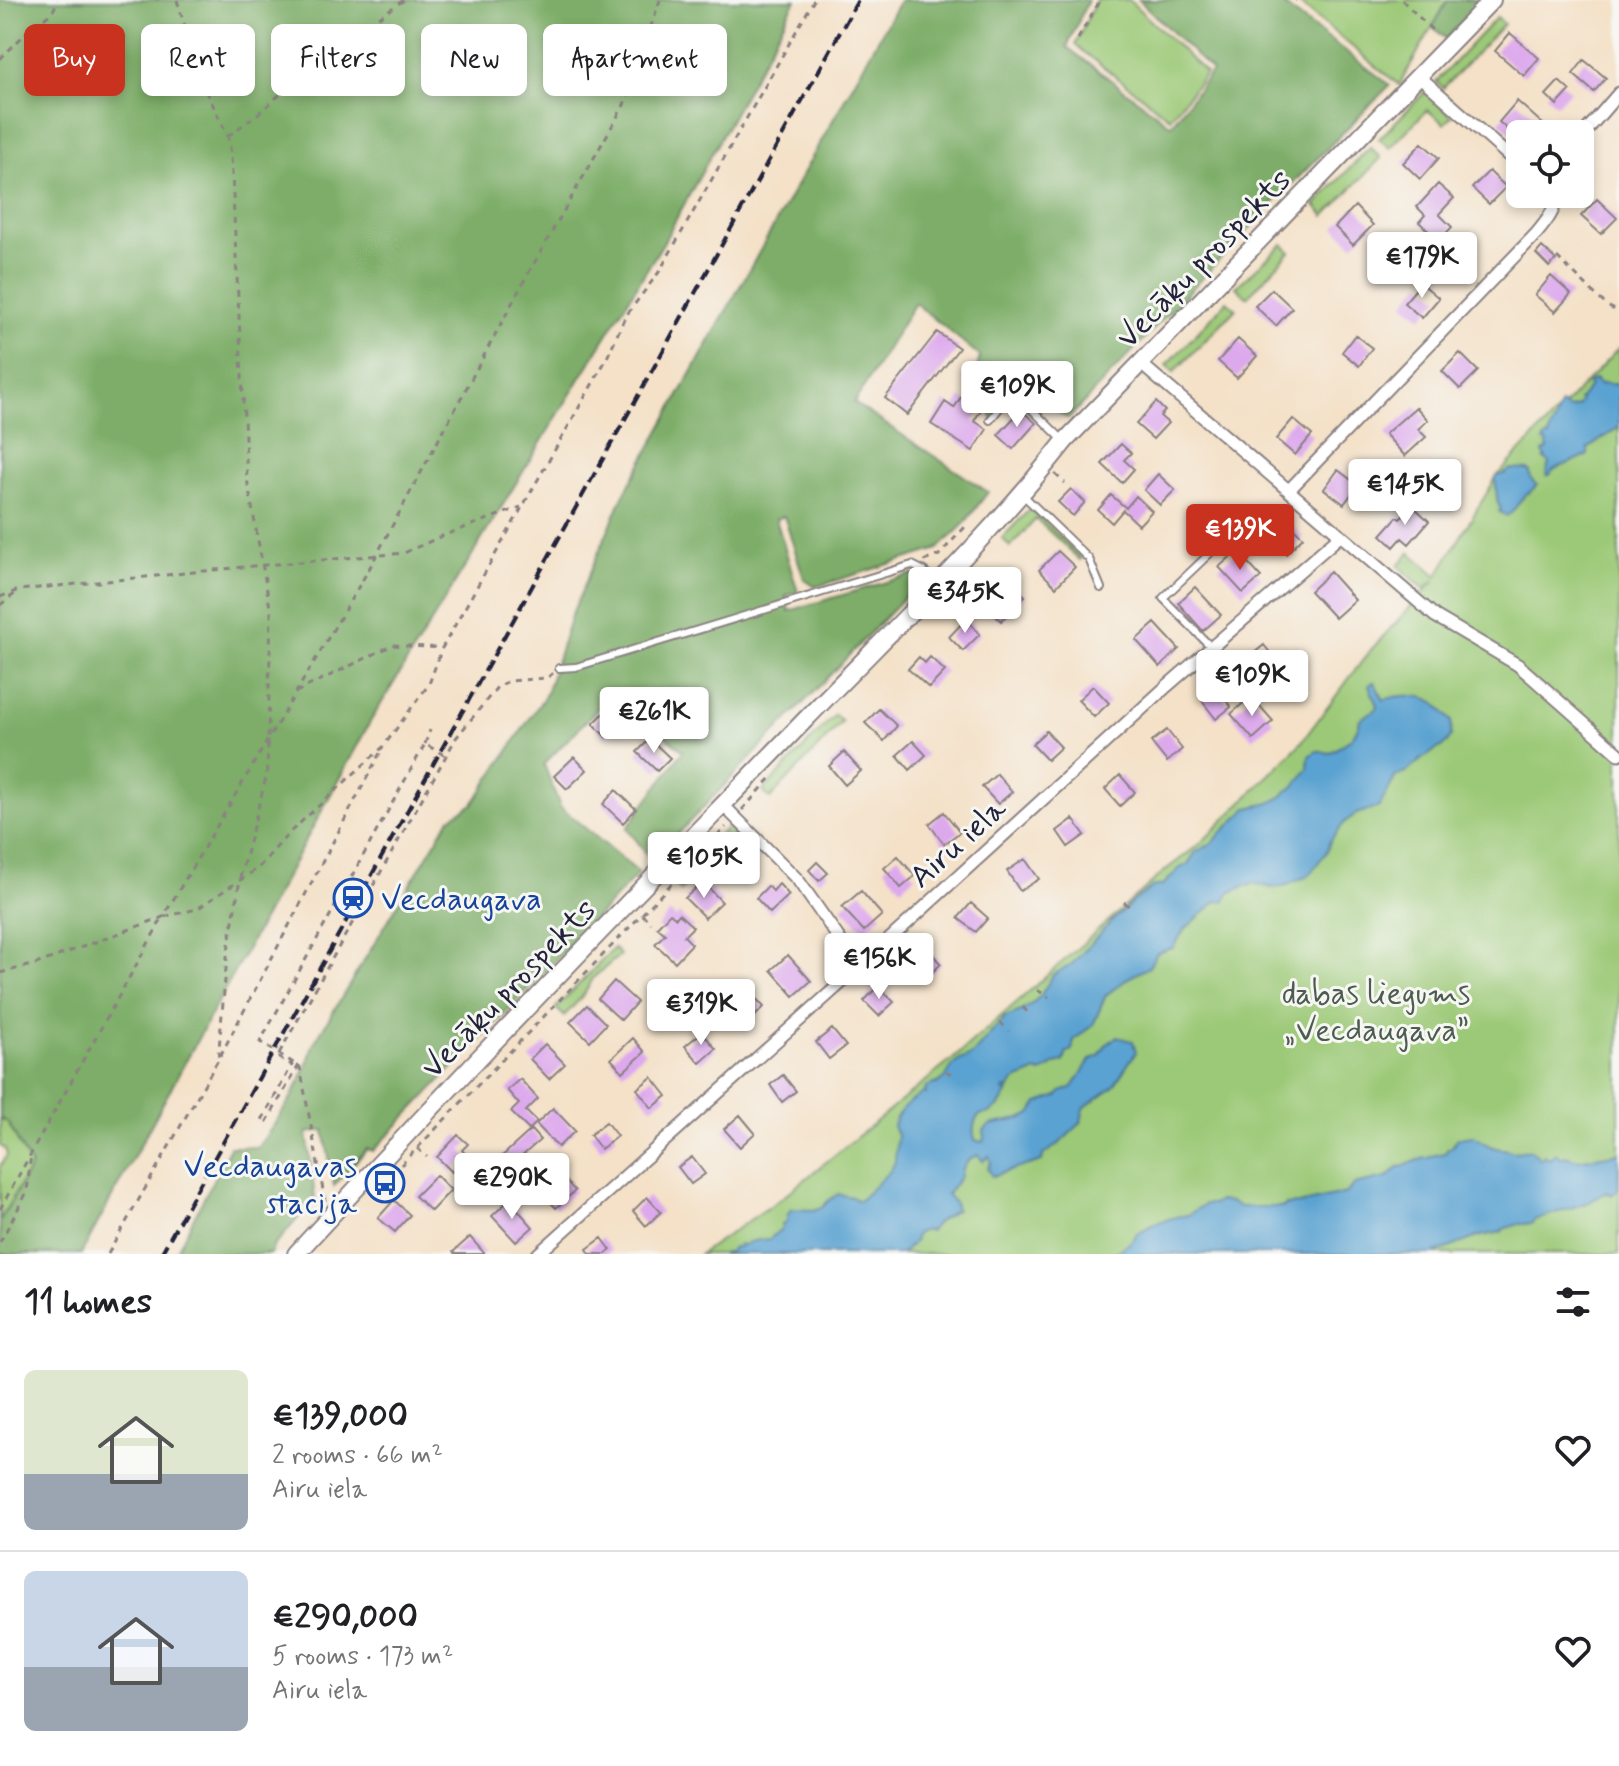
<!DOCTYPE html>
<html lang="en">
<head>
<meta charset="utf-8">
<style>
  body { margin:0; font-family:Mynerve,sans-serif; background:#f2f2f2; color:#202124; height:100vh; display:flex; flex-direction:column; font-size:30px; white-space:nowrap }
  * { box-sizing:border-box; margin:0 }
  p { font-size:26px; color:#757577 }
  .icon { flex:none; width:44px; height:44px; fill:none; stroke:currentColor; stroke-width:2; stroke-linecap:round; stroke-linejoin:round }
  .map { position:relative; height:1254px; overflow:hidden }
  .details { display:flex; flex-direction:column; background:#fff; flex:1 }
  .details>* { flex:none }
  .guide { position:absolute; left:24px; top:24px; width:800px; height:72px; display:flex; gap:16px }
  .buttons { position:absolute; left:1506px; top:120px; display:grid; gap:16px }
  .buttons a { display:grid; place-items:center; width:88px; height:88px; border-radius:12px; background:#fff; box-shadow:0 4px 12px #0003; font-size:40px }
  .price { position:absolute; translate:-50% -68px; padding:0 18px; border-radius:8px; background:#fff; color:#222; font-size:26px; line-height:52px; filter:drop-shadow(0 2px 4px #0008) }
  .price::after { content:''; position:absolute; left:50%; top:48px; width:24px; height:18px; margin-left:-12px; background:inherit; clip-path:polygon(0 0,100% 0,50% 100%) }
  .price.active { background:#c8321e; color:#fff }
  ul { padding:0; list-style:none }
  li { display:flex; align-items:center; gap:24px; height:200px; padding:0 24px }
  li+li { border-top:2px solid #e0e0e0 }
  li span { display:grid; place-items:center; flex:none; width:224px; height:160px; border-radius:12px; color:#555 }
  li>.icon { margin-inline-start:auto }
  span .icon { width:96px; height:96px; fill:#fffc; stroke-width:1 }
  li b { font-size:34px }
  h2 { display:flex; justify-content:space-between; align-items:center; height:96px; padding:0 24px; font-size:34px }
  .tag { padding:0 28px; border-radius:12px; background:#fff; box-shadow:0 4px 12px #0003; font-size:28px; line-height:72px }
  .tag.active { background:#c8321e; color:#fff }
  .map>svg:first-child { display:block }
  .green { fill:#9cc977; stroke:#5f7659; stroke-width:2 }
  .forest { fill:#7dad68; stroke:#506852; stroke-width:2 }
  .water { fill:#5aa2d1; stroke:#3e6286; stroke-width:2 }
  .building { fill:#dda9ed }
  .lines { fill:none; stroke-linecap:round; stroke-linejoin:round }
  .service-casing { stroke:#8b8282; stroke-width:10 }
  .minor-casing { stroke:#8b8282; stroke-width:15 }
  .secondary-casing { stroke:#8b8282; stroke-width:20 }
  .path { stroke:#8b8282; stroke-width:3; stroke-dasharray:6 6; stroke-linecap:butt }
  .service { stroke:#fff; stroke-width:6 }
  .minor { stroke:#fff; stroke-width:11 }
  .secondary { stroke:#fff; stroke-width:16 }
  .rail { stroke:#22223b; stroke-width:4; stroke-dasharray:12 6; stroke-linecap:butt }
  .labels { text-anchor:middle; stroke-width:6; stroke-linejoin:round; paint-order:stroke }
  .street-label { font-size:32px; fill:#22223b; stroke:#f6f6f2 }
  .transit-label { font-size:32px; fill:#164399; stroke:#f6f6f2; text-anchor:start }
  .park-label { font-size:32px; fill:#4d5c50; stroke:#f6f6f2 }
</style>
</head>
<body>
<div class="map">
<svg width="1619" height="1254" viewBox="0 0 1619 1254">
  <rect width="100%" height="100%" fill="#f6f6f2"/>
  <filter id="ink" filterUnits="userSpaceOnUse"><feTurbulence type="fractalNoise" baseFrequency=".0125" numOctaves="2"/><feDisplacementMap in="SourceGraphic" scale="16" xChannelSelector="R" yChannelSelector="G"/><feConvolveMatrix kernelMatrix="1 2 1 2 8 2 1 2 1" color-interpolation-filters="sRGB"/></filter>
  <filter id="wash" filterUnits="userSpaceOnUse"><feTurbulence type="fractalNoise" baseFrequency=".006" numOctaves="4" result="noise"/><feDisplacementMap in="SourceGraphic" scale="32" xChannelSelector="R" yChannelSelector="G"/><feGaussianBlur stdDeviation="1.8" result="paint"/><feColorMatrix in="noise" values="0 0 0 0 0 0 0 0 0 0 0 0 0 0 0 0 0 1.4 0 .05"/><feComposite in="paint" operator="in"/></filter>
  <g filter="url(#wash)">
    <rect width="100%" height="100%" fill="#f4e1c8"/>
    <path class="green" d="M1096,0H1129L1206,73L1170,118L1075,45Z
      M1295,0H1448L1399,85Z
      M1497,17L1504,24L1443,88L1436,82Z
      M1425,92L1452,116L1445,124L1427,110L1390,148L1379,139Z
      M1370,147L1381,158L1325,216L1315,205Z
      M1283,244L1290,252L1247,297L1236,287Z
      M1227,301L1236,309L1174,372L1167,365Z
      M1619,348V1254H700L782,1198L954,1058L1167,869L1201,843L1300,744L1369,652L1435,580L1424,589L1398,566L1410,552L1437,576L1497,476Z
      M1031,508L1082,558L1080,560L1036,519L1010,547L1002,538Z
      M835,715L842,722L770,799L763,791Z
      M728,826L735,833L681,891L675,884Z
      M614,948L620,955L594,977L582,997L564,1016L556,1008Z
      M0,1118L8,1123L31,1166L0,1221V1166L7,1155L5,1149L0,1146Z"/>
    <path class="forest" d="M0,0H796L663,243L370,722L81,1254H0V1221L31,1166L8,1123L0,1118Z
      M900,0H1088L1067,47L1171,125L1212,71L1139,0H1277L1390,85L1281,195L1068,419L1023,385L994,421L973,383L980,356L915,303L854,403L988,492L964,524L938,549L815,587L804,579L784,516L776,519L798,592L786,596L789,611L913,574L918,583L652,861L627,828L683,751L614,692L544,764L560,807L639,873L373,1151L367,1149L334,1186L324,1130L307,1133L315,1199L273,1247L271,1254H175L230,1147H258C281,1116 304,1082 313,1045L450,818L473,804L546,694L571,616L623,496Z
      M1448,0H1481L1446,39L1433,27Z"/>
    <path class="water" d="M1595,379L1600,385L1602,383L1619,385V427L1588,449V455L1553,470L1550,475L1546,476L1549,462L1544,459L1546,457L1543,452L1548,449L1546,442H1543L1545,438L1549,437L1550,431L1556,420C1556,416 1558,408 1561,404L1569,409L1578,406L1581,401L1579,400L1590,386L1588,384Z
      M1510,469L1528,470L1530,472C1530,478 1532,482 1537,485L1529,493L1526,494L1511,513L1506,516L1499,511L1501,509C1494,499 1498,489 1495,478L1497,476C1503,474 1506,475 1510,469Z
      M1374,682L1384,700C1397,695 1421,693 1434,702C1440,707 1446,715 1452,721L1451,736L1447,743L1422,759L1408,771L1396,776L1379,807L1356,814L1345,822L1330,841L1327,851L1308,876L1287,885L1272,888L1254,883L1249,886L1246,885L1229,893L1224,902L1217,901L1184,930L1173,948L1157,953L1149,967L1130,977L1106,995L1093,1025L1075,1039L1073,1043V1047L1071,1051L1067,1052L1064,1062L1056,1064L1041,1073L1037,1071L1014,1081L1010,1088H1004L1003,1090L1005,1091L1009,1090L999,1106L988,1114C974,1112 972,1129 975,1140L982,1142L985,1138L984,1130L990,1125L1023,1118L1031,1114L1038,1103L1058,1096L1061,1092L1073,1087L1090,1060L1099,1056L1106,1045L1117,1037L1133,1041L1136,1052L1113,1087L1085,1107L1083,1112L1081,1123L1059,1144L1043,1155L1042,1161L992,1176L988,1168L991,1163L989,1156L983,1161L978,1155L969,1159L961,1172V1176L947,1194L954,1202L956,1210C947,1216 936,1221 930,1231L924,1230L916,1234L914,1242L902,1254H722L730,1252L733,1247H739L740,1245L738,1244L744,1245L753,1241L770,1239L782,1228V1224L787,1221V1216L791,1209L813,1210L823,1207L828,1201L838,1194L852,1197L859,1201L890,1171L895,1162L897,1135L893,1126C895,1113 912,1100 923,1093L926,1094L925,1090L928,1086L938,1083L945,1078L953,1065L960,1060L972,1055L1005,1017L1021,1011L1033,1003L1041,995L1053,975L1073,963L1112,921L1134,901L1152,887L1163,885L1180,868L1188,864L1195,853L1214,842L1220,834L1248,808L1270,803L1283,796L1286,792L1296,785L1308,768L1309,756C1319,749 1317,750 1329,753C1344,744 1357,739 1360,719L1375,710L1377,706L1369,685Z
      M1474,1136C1483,1142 1493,1150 1504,1149L1514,1152L1531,1150L1541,1159L1544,1155L1550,1159L1553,1155L1557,1154L1560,1159L1565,1156L1578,1160L1619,1153L1618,1189L1612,1195L1607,1192L1589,1202L1534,1220L1532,1223L1519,1224L1503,1229L1502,1232L1480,1236L1433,1254H1114L1133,1240L1137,1233L1156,1223L1179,1216L1188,1215L1205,1204H1214L1219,1201L1231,1202L1240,1207H1284L1285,1205L1299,1204L1346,1193L1354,1185L1386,1178L1399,1167C1409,1166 1420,1157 1429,1158L1431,1156L1445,1153L1448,1148L1452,1147L1457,1138Z"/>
    <g id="blocks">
      <path class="building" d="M1510,33L1539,58L1524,76L1495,51Z
        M1584,60L1606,78L1594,92L1573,74Z
        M1559,81L1570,91L1557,105L1546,95Z
        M1517,101L1544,125L1535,134H1520V141L1499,122Z
        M1422,143L1439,158L1420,179L1403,163Z
        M1489,171L1506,187L1489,204L1472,188Z
        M1438,184L1454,198L1439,214L1452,227L1439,241L1419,222L1425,215L1417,207Z
        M1597,199L1617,218L1601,234L1581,216Z
        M1355,206L1373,225L1353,245L1335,227Z
        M1542,247L1556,260L1549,267L1536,254Z
        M1551,276L1571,294L1555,312L1535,295Z
        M1421,283L1439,298L1422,318L1404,303Z
        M1272,289L1292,308L1276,326L1255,306Z
        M937,332L959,348L907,415L885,398Z
        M1355,335L1372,348L1359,366L1342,352Z
        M1238,339L1257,356L1237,378L1218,361Z
        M1460,353L1478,371L1460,389L1442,371Z
        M961,397L981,410L974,421L987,429L973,451L931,424L945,402L954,408Z
        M1156,402L1165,411L1160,416L1168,423L1153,439L1136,424Z
        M1416,407L1428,420L1418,429L1426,437L1405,456L1385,434Z
        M1021,410L1036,423L1013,449L998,435Z
        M1293,419L1312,435L1295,455L1276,439Z
        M1121,444L1131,453L1124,460L1134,469L1122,483L1102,464Z
        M1338,470L1358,485L1344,504L1324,489Z
        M1158,474L1175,490L1160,505L1144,490Z
        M1071,489L1085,502L1073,516L1058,502Z
        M1111,495L1126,508L1136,496L1152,511L1139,525L1123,510L1112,523L1098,510Z
        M1413,506L1429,521L1409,544L1402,538L1394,547L1381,535L1397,517L1400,519Z
        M1279,514L1303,537L1286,554L1262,532Z
        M1058,551L1075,567L1056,587L1039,570Z
        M1237,551L1261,577L1243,593L1219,567Z
        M1330,572L1355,600L1335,618L1310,591Z
        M1006,577L1025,596L1001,621L981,602Z
        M1195,587L1221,615L1203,631L1178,603Z
        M966,619L980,634L963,651L949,637Z
        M1155,623L1179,649L1160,667L1136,640Z
        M1264,645L1279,664L1264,677L1248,658Z
        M919,657L925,663L930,657L945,671L929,688L908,669Z
        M1093,686L1109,703L1094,717L1078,700Z
        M1217,689L1231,707L1216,719L1202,701Z
        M1251,696L1273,721L1253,739L1231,714Z
        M613,704L626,717L606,737L593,724Z
        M879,709L897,726L884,741L865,723Z
        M1167,730L1182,749L1167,762L1151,742Z
        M1046,731L1061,747L1047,760L1032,744Z
        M650,739L670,758L657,771L637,752Z
        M913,741L926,755L910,770L897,755Z
        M844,752L861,771L845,785L829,766Z
        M574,757L587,770L567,789L554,776Z
        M997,774L1012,792L998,804L982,787Z
        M1120,775L1135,792L1120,806L1105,789Z
        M616,790L636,809L623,823L603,804Z
        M944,812L960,832L944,844L929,824Z
        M1073,819L1085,835L1068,847L1057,831Z
        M898,856L915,876L901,888L884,868Z
        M1025,859L1039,879L1020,891L1007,871Z
        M817,862L828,873L819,881L809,870Z
        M703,882L722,902L705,918L685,898Z
        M779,884L789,895L770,913L756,898L768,886L773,891Z
        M861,891L882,915L864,931L842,907Z
        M971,903L988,918L976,932L958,918Z
        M670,913L676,918L679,914L693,927L684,936L692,944L675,962L655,944L665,934L657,927Z
        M925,946L941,964L927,977L910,960Z
        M788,955L811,981L794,996L771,970Z
        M614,981L637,1002L621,1020L598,999Z
        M878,986L894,1002L879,1016L864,1001Z
        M749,991L764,1007L749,1022L734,1006Z
        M587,1005L606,1024L590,1041L570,1022Z
        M832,1029L846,1046L829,1059L816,1042Z
        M702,1032L716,1049L700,1063L685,1046Z
        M633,1038L645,1052L623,1072L611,1059Z
        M545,1044L565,1064L549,1079L530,1059Z
        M783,1075L796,1091L782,1102L770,1085Z
        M652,1077L667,1096L652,1108L637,1089Z
        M520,1079L538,1099L526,1111L537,1122L529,1130L511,1112L519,1104L507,1090Z
        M553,1108L575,1131L558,1147L536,1124Z
        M740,1115L755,1133L740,1147L724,1129Z
        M606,1122L617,1136L601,1149L590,1135Z
        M531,1130L540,1140L467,1205L458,1196Z
        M458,1135L468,1144L462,1150L467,1156L452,1172L437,1157Z
        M692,1157L705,1174L691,1184L678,1167Z
        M552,1165L575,1191L556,1208L532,1182Z
        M436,1175L451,1190L431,1211L415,1196Z
        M647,1197L661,1212L646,1226L633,1211Z
        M394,1200L410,1215L395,1232L378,1218Z
        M509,1200L533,1227L516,1242L492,1216Z
        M470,1237L485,1254H455L453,1252Z
        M602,1238L611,1250L606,1254H590L587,1249Z"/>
    </g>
  </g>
  <g filter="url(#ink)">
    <use href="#blocks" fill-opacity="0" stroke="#8b8282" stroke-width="2"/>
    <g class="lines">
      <g class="service-casing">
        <path id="service" d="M990,420L1013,391L1062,439
          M1022,494L1089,559L1101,588
          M1212,648L1163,598L1228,536
          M559,668L576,667L912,565L924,571L937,584"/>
      </g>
      <g class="minor-casing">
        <path id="minor" d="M1419,76L1520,166
          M1580,138L1619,93
          M1140,363L1435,616L1518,665L1619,754
          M1289,490L1536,234C1547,221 1555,211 1557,194
          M723,805L798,880L859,967
          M538,1254L859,967L1167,686L1341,535"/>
      </g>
      <g class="secondary-casing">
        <path id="secondary" d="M296,1254C462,1072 634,897 805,720C893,629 986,541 1065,441L1492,0"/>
      </g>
      <path class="path" d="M177,0L201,81L228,136L231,154L247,479L271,613L267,774L241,873L227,957L218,1060
        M1295,0H1296
        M1402,0L1436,34
        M1078,39L1100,0
        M0,59L33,26L52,13L58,0
        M228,136L259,113L330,50L404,0
        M1557,257L1607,306L1619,312
        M1055,474L1065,483
        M924,561L939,555L966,526
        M0,597L19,590L253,566L404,553L442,536L521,507
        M0,605L16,593
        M296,692L393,645L442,648
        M425,744L430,730
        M742,810L772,777
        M1124,902L1132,909
        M642,914L651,923
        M0,973L36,964L163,917L369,569L524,281L624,105L660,0
        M1037,990L1049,997
        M1023,1007L1028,1013
        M1000,1022L1009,1031
        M299,1065L266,1123L262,1120L292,1065L277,1057L456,738L498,686L509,681L547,678L553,673
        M946,1071L955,1076
        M417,1148L427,1157
        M401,1165L726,827
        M325,1201L300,1067L260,1042L425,744L446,756
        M0,1209L163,917L197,909L258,868L289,833L383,747L429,684L442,648L606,360L625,317L659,272L814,0
        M0,1242L27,1192L31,1153
        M108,1254L218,1060L381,751"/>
      <use href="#service" class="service"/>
      <use href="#minor" class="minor"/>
      <use href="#secondary" class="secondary"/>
      <path class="rail" d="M161,1254L858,0"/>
    </g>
  </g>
  <defs>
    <g id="station-ring" transform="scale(2)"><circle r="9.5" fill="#f6f6f2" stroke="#1a4fb4" stroke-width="1.5"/><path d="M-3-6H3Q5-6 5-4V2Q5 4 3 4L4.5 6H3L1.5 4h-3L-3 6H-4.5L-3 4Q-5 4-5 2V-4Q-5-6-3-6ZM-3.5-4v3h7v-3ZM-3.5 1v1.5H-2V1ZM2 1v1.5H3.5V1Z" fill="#1a4fb4"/></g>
    <g id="bus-ring" transform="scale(2)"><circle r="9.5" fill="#f6f6f2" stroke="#1a4fb4" stroke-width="1.5"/><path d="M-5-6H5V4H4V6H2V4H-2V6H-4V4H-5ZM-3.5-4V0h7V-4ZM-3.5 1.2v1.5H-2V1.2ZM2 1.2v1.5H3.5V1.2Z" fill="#1a4fb4"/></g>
  </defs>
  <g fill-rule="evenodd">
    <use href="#station-ring" x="353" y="898"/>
    <use href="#bus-ring" x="385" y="1183"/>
  </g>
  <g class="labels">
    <g class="street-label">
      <text transform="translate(1203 258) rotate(-46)" y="11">Vecāķu prospekts</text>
      <text transform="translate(957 842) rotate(-42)" y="11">Airu iela</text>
      <text transform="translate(508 988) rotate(-46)" y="11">Vecāķu prospekts</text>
    </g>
    <g class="transit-label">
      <text x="381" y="909">Vecdaugava</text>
      <text x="357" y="1176" text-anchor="end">Vecdaugavas<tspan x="357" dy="37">stacija</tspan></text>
    </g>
    <g class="park-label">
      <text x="1376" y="1003">dabas liegums<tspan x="1376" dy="37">„Vecdaugava”</tspan></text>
    </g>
  </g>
</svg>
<div class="buttons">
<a><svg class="icon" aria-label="locate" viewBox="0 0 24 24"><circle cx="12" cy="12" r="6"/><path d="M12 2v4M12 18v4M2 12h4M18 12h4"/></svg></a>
</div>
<b class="price" style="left:1422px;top:300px">€179K</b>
<b class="price" style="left:1017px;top:429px">€109K</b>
<b class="price" style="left:1405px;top:527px">€145K</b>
<b class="price active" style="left:1240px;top:572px">€139K</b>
<b class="price" style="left:965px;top:635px">€345K</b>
<b class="price" style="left:1252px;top:718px">€109K</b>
<b class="price" style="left:654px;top:755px">€261K</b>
<b class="price" style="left:704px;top:900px">€105K</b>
<b class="price" style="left:879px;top:1001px">€156K</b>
<b class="price" style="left:701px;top:1047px">€319K</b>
<b class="price" style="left:512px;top:1221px">€290K</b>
<div class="guide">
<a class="tag active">Buy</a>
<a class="tag">Rent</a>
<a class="tag">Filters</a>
<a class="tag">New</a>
<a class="tag">Apartment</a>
</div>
</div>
<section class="details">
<h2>11 homes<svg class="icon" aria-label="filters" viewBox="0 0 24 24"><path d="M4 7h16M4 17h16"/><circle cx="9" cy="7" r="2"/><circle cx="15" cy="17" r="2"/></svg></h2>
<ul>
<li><span style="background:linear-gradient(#dfe7d0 65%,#9aa5b1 0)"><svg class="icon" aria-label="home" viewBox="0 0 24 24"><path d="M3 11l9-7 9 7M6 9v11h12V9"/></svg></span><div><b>€139,000</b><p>2 rooms · 66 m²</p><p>Airu iela</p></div><svg class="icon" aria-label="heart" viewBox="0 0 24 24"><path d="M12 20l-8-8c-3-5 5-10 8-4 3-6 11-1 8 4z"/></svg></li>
<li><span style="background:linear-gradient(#c9d6e8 60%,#9aa5b1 0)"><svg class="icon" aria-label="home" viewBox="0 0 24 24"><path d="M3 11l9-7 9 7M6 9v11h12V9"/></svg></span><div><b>€290,000</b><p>5 rooms · 173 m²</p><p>Airu iela</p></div><svg class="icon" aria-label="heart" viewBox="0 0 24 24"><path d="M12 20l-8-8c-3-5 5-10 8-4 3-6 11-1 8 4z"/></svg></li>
</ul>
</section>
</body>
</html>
